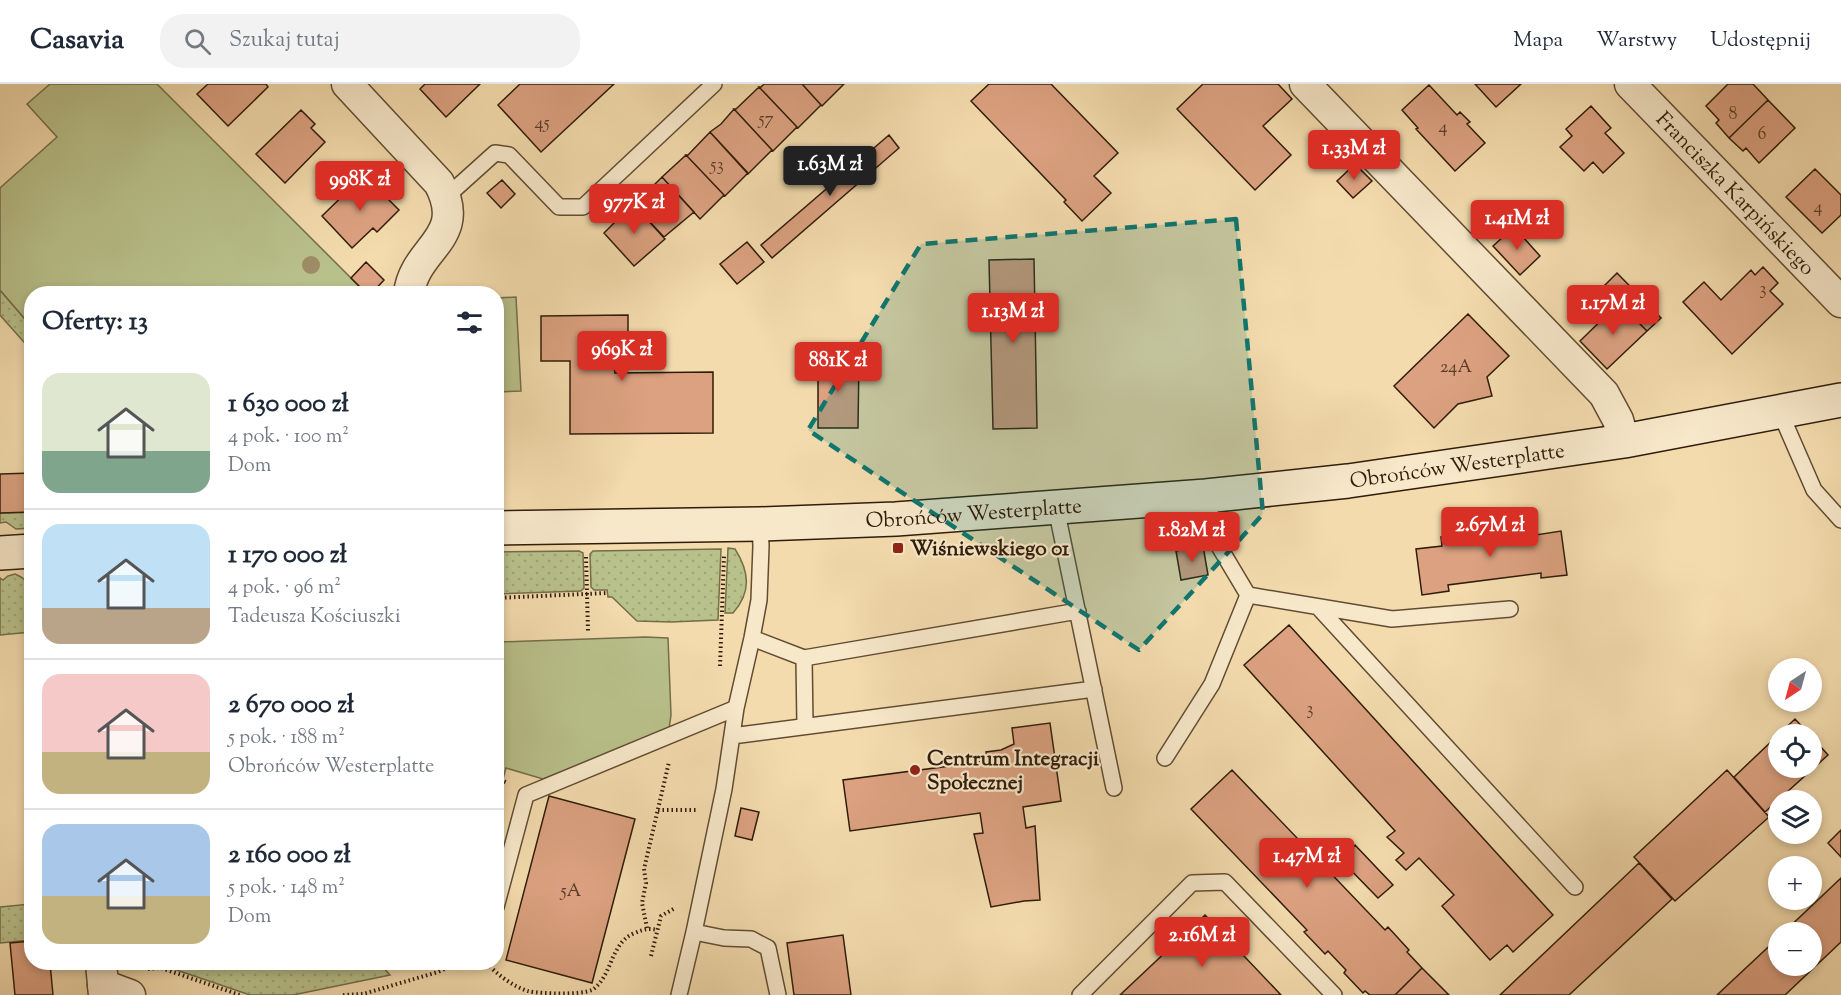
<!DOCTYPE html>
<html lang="pl">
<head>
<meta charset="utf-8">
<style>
  body { margin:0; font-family:"Sorts Mill Goudy",serif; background:#f2f2f3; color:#1f2937; height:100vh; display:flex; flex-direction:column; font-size:22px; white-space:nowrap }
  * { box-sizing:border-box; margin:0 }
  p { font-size:20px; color:#747a83 }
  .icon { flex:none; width:33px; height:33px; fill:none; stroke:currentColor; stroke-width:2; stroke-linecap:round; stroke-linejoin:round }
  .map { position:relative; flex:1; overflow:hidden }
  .sheet { position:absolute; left:24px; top:202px; width:480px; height:684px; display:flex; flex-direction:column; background:#fff; border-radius:24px; box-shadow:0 3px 9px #0003 }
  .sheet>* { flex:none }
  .needle { width:39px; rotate:216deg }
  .buttons { position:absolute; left:1768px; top:574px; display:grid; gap:12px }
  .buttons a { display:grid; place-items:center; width:54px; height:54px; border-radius:50%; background:#fff; box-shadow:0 3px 9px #0003; font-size:30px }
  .price { position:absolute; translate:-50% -51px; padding:0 14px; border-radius:6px; background:#d93025; color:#fff; font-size:20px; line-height:39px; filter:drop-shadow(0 2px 3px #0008) }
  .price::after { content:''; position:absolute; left:50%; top:36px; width:18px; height:14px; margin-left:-9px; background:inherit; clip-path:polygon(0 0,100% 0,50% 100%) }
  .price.selected { background:#222; color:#fff }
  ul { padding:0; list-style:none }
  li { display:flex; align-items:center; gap:18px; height:150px; padding:0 18px }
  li+li { border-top:2px solid #e0e1e3 }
  li span { display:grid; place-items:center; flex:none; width:168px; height:120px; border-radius:18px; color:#555 }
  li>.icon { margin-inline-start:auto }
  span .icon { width:72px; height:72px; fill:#fffc; stroke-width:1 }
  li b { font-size:26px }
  h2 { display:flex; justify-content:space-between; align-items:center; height:72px; padding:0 18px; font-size:26px }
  header { display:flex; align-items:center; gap:36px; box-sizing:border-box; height:84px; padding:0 30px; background:#fff; border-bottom:2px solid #e0e1e3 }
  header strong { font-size:28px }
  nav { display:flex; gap:33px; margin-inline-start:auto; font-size:21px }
  .search { width:420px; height:54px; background:#f2f2f3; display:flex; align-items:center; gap:15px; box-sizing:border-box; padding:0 21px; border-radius:24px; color:#747a83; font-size:22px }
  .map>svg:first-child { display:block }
  .grass { fill:url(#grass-dots); stroke:#746e4a; stroke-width:1.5 }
  .park { fill:#b9c18b; stroke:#746e4a; stroke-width:1.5 }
  .building { fill:#dba180; stroke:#301c09; stroke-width:1.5 }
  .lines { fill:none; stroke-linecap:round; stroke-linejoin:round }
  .lane-casing { stroke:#614c32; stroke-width:18 }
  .street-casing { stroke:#614c32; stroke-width:33 }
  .secondary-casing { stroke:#301c09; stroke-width:36 }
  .path { stroke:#301c09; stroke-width:4; stroke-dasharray:1.5 3; stroke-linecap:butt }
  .lane { stroke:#f7e8ca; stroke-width:15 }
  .street { stroke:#f7e8ca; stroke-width:30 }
  .secondary { stroke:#f7e8ca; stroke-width:33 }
  .tree { fill:#9e8d68 }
  .marked { fill:#0f766e; fill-opacity:0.2; stroke:#0f766e; stroke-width:4.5; stroke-dasharray:12 8; stroke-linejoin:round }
  .poi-dot { fill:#8f2418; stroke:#f7e8ca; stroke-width:2 }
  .labels { text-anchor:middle; stroke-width:4.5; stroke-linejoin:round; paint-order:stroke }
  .number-label { font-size:18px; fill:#5b3d27 }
  .street-label { font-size:21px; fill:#301c09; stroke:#f7e8ca }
  .poi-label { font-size:21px; font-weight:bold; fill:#301c09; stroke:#f7e8ca; text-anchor:start }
</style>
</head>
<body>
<header>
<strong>Casavia</strong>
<div class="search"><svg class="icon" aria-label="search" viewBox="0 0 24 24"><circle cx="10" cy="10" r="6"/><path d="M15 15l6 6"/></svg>Szukaj tutaj</div>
<nav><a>Mapa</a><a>Warstwy</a><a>Udostępnij</a></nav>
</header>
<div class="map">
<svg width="1841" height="911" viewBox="0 0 1841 911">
  <defs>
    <pattern id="grass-dots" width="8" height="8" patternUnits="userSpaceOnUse" patternTransform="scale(1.5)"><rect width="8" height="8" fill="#b9c18b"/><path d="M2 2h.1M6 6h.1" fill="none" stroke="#9fa577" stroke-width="1.8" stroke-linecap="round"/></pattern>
  </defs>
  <rect width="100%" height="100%" fill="#f3dbad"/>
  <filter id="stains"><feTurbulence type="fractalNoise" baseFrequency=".00333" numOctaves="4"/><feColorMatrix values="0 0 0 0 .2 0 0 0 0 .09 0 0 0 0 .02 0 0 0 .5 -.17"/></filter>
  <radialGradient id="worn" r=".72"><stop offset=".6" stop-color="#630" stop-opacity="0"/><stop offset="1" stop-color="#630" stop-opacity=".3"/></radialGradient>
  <path class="grass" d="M0,206L31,242V266L0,231Z
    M31,428V444L16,445L6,438L0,439V429Z
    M728,464L735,465C749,487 752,508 733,529H725Z
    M721,465L718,536L671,538L637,537L612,513H608L607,506H594L591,503L590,470L593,467Z
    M579,467L583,469L584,504L581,507L497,510V468Z
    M15,490L21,493L31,501V548L0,551V494L3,496L8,492Z
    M31,820V856L0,859V823Z
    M156,879H379L390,891L293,911H250Z"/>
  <path class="park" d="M50,0H157L367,210H32L31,242L0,206V104L57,53L27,20Z
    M516,213L521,307L497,308V214Z
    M645,553L668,554L671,631L669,645L543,695L506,684L500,706L497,707V558Z"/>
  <path class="building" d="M208,0H266L268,3L228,42L197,10Z
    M425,0H480L446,33L420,5Z
    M520,0H614L541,68L498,21Z
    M764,0H802L821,21L798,44L759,3H761Z
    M802,0H844L822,22Z
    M989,0H1051L1118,69L1094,92L1111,109L1082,137L1064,118L1066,116L971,17Z
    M1203,0H1278L1292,15L1263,42L1291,71L1255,106L1177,25Z
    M1475,0H1521L1496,23Z
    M1728,0H1753L1768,16L1729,54L1716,39L1719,36L1706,22Z
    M1429,1L1457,31L1460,28L1470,38L1467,40L1485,59L1455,87L1416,45L1418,44L1402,26Z
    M759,3L797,43L773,67L734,25H736Z
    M1768,16L1795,44L1759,79L1746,64L1743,67L1729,54Z
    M1591,22L1611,44L1605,49L1624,69L1603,89L1593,78L1584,87L1560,63L1572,52L1566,45Z
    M734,25L772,66L748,90L710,48L721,40Z
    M301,26L315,40L311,44L325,58L285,99L256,70Z
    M710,48L748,89L725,112L686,71H688Z
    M889,51L899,64L772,174L761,161Z
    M686,71L724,111L700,135L662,93Z
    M1355,80L1372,97L1353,114L1337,97Z
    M1815,85L1841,111V131L1822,149L1786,113Z
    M364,91L399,126L377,148L373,144L352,164L322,132Z
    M662,93L694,128L664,153L634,121Z
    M502,96L515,110L501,124L487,109Z
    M633,120L665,155L634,182L604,149Z
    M1514,143L1540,172L1520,191L1493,162Z
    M747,158L764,178L737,200L720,180Z
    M1034,175L1037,344L993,345L989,176Z
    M366,178L384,196L371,210H367L351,194Z
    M1763,183L1778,199L1770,207L1783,220L1732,270L1683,218L1704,198L1721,216L1751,186L1755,191Z
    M1617,189L1661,234L1647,247L1619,219L1610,228L1594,212Z
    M1619,219L1647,247L1607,285L1580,257Z
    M1468,230L1509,272L1487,293L1492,312L1458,320L1434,344L1394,302Z
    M628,231V276H614L615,289L713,288V349L570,350V277H541V232Z
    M818,275H859L858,344H818Z
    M32,389V428L0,429V390Z
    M1534,441L1536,451L1561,447L1567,491L1541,494V489L1448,501L1449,507L1422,511L1416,465L1442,462L1441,453Z
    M1203,462L1208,491L1181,496L1176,467Z
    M1289,541L1553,831L1513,868L1507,861L1490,876L1442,822L1454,811L1419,774L1406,786L1396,776L1404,769L1387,753L1395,747L1244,581Z
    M1795,635L1810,651H1779V684H1812V653L1828,671L1765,728L1734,693Z
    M1050,639L1061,717L1023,723L1026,744L1035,742L1040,816L1024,817L991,823L974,750L983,749L980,729L850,747L843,696L973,679V677H975V680L987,674L986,668L1001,666L1014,660L1012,644Z
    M1232,686L1385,846L1388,843L1409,866L1407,868L1422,884L1395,911H1370L1365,907L1363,909L1344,889L1346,886L1328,867L1325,870L1304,848L1307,846L1191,725Z
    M1727,686L1769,733L1675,817L1634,773Z
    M549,712L635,735L592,899L506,876Z
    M741,724L759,728L752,756L735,752Z
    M1841,746V773L1828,759Z
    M1355,761L1393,801L1378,814L1340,775Z
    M1639,779L1672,815L1569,911H1500Z
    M1841,794V858L1785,911H1717L1779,853V882H1812V849H1783Z
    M1205,831L1281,911H1120Z
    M843,851L851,911H794L787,859Z
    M32,857V879H50L53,911H15L10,859Z
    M1422,884L1449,911H1395Z"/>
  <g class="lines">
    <g class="lane-casing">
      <path id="lane" d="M445,114L495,69L509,71L559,123H583L714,0
        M1780,328L1814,406L1841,436
        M1056,424L1114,704
        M1248,511L1392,535L1510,525
        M1318,523L1575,803
        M752,554L804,574
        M805,642L804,574L1078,527
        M732,652L1094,605
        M1165,674L1212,600L1248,511L1217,459L1206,412
        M496,823L526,711L736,624
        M694,848L724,854L751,855L768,864L778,911
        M679,911L694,848L724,705L736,624L752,554L759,516L761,462L760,440
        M1080,911L1192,799L1225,798L1334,911"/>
    </g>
    <g class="street-casing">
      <g id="street">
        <path d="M347,0L439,99C469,155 414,163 409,210"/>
        <path d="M1305,0L1604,310L1618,336L1624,357"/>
        <path id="s1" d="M1630,0L1841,218"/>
        <path d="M101,879L104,911"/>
        <path d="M103,901L130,911"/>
      </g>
    </g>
    <g class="secondary-casing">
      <g id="secondary">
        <path id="s2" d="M496,444L760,440L896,435L1206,412L1348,397L1624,357L1841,316"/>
        <path d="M0,469L32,467"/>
      </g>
    </g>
    <path class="path" d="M586,473L588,547
      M496,514L607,509
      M720,582L724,472
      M496,694L508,699
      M658,726H696
      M647,844L642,819L646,799L644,785L669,678
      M651,872L661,832L675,824
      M487,879C496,890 514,903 528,907C541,910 581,911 592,906C613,892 610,858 635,849C644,845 648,844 658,846
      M148,885L161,884L240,911
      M343,911L363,910L438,888L457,879"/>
    <use href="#lane" class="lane"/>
    <use href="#street" class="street"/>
    <use href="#secondary" class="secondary"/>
  </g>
  <circle class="tree" cx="311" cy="181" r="9"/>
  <path class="marked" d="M1236,135L1263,430L1139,566L808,346L921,160Z"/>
  <g class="poi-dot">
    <rect x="892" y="458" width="12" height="12" rx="3"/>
    <circle cx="915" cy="686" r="6"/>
  </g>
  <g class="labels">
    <g class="number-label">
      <text x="1733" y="35">8</text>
      <text x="766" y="40">57</text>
      <text x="542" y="44">45</text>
      <text x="1443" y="48">4</text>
      <text x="1762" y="55">6</text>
      <text x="717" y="86">53</text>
      <text x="1818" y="128">4</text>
      <text x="1763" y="210">3</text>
      <text x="1456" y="288">24A</text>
      <text x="1310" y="630">3</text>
      <text x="571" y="812">5A</text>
    </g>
    <g class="street-label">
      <text dy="7" stroke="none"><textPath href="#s1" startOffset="152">Franciszka Karpińskiego</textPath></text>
      <text dy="7" stroke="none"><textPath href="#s2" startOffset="964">Obrońców Westerplatte</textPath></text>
      <text dy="7" stroke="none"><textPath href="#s2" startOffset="478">Obrońców Westerplatte</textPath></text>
    </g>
    <g class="poi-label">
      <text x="910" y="471">Wiśniewskiego 01</text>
      <text x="927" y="681">Centrum Integracji<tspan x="927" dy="24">Społecznej</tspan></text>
    </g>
  </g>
  <rect width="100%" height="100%" filter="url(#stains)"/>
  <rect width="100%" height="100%" fill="url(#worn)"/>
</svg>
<div class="buttons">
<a><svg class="needle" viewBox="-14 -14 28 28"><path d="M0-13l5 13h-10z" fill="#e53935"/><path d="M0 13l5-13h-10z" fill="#747a83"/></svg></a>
<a><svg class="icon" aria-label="locate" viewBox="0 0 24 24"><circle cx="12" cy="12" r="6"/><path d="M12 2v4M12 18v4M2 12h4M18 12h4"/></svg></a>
<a><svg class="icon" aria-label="layers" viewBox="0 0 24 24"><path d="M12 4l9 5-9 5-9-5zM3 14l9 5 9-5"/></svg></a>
<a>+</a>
<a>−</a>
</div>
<b class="price" style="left:1354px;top:97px">1.33M zł</b>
<b class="price selected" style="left:830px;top:113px">1.63M zł</b>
<b class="price" style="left:360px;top:128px">998K zł</b>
<b class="price" style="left:634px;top:151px">977K zł</b>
<b class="price" style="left:1517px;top:167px">1.41M zł</b>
<b class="price" style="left:1613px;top:252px">1.17M zł</b>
<b class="price" style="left:1013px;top:260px">1.13M zł</b>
<b class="price" style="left:622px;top:298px">969K zł</b>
<b class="price" style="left:838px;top:309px">881K zł</b>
<b class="price" style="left:1490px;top:474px">2.67M zł</b>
<b class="price" style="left:1192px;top:479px">1.82M zł</b>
<b class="price" style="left:1307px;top:805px">1.47M zł</b>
<b class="price" style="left:1202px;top:884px">2.16M zł</b>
<section class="sheet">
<h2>Oferty: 13<svg class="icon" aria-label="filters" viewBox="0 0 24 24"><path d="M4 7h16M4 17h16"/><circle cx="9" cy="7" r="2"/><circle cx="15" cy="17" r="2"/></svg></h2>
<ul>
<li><span style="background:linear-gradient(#dfe7d0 65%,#7fa58c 0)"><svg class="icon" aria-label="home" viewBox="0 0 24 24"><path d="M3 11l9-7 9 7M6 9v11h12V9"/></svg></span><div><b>1 630 000 zł</b><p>4 pok. · 100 m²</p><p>Dom</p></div></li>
<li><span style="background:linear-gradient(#bfe0f5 70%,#b9a48a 0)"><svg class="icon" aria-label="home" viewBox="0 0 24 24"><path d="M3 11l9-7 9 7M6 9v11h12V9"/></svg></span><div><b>1 170 000 zł</b><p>4 pok. · 96 m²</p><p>Tadeusza Kościuszki</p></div></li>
<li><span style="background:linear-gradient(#f6c9c9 65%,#c2b280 0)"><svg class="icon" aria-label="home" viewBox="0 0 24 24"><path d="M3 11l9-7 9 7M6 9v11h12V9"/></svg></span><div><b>2 670 000 zł</b><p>5 pok. · 188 m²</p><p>Obrońców Westerplatte</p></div></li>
<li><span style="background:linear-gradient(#a9c7e8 60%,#c2b280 0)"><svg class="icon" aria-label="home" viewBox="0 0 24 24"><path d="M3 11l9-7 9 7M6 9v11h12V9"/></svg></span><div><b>2 160 000 zł</b><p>5 pok. · 148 m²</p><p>Dom</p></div></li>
</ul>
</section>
</div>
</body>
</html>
